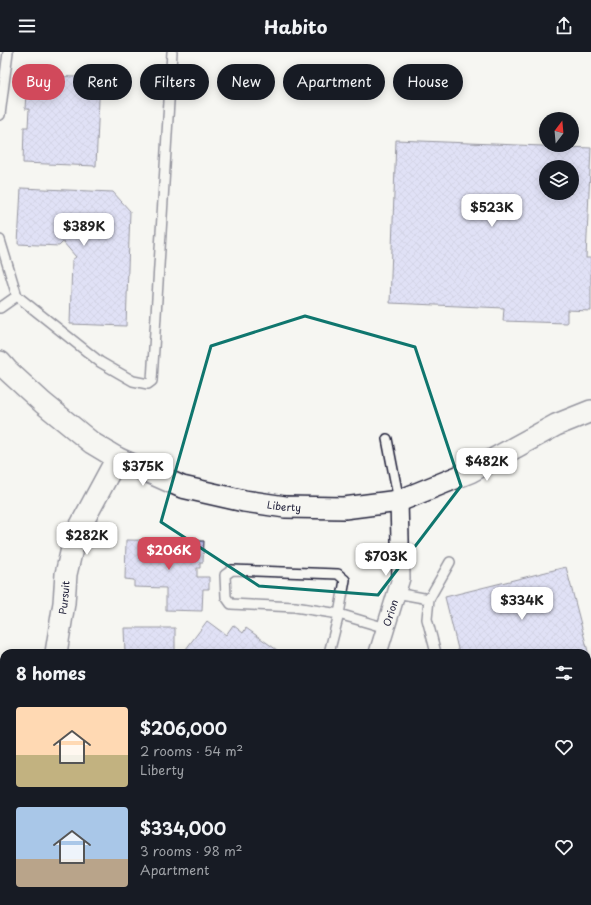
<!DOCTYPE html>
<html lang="en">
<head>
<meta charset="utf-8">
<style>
  body { margin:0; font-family:"Playpen Sans",sans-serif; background:#242831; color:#f1f3f6; height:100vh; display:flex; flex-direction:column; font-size:15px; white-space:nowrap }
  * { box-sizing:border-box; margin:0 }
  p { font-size:13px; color:#9ea1a6 }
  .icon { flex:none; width:22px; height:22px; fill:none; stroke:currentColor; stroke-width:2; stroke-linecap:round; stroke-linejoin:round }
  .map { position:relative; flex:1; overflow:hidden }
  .details { position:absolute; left:0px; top:597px; width:591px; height:256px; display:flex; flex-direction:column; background:#171b24; border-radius:12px 12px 0 0; box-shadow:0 2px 10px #0003 }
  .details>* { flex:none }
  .hud { position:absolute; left:12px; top:12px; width:567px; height:36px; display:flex; gap:8px }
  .needle { width:26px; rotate:16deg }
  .tools { position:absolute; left:539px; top:60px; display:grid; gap:8px }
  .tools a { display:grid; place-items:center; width:40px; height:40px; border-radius:50%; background:#171b24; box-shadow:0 2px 10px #0003; font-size:20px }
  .price { position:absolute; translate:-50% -34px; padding:0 9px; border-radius:8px; background:#fff; color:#222; font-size:13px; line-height:26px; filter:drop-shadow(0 1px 2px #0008) }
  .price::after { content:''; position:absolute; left:50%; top:24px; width:12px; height:9px; margin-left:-6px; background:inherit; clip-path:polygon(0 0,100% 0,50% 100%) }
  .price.current { background:#d1495b; color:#fff }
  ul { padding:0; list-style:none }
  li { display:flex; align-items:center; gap:12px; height:100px; padding:0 16px }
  li span { display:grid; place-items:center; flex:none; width:112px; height:80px; border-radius:4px; color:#555 }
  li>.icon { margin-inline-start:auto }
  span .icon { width:48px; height:48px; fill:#fffc; stroke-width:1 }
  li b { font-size:17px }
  h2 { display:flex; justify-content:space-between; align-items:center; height:48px; padding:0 16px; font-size:17px }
  .pill { padding:0 14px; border-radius:18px; background:#171b24; box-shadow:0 2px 10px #0003; font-size:14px; line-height:36px }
  .pill.current { background:#d1495b; color:#fff }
  header { display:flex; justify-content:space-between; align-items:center; height:52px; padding:0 16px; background:#171b24; font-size:18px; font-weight:700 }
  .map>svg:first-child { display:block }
  .building { fill:url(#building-cross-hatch); stroke:#22223b; fill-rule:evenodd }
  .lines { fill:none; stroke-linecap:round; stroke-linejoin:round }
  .service-casing { stroke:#22223b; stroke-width:12 }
  .minor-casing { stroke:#22223b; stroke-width:20 }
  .tertiary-casing { stroke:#22223b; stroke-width:24 }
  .service { stroke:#f6f6f2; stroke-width:9 }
  .minor { stroke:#f6f6f2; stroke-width:17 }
  .tertiary { stroke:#f6f6f2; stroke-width:21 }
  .marked { fill:none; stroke:#0f766e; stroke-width:3; stroke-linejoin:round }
  .labels { text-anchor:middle; stroke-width:4; stroke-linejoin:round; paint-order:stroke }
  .street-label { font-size:10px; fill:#22223b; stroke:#f6f6f2 }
</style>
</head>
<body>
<header><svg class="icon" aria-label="menu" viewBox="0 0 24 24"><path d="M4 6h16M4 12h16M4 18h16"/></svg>Habito<svg class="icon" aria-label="share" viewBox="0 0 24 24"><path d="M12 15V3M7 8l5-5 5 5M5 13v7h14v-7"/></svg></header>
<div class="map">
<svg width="591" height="853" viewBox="0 0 591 853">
  <defs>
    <pattern id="building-cross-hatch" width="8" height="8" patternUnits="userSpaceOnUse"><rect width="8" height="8" fill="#c6c8fa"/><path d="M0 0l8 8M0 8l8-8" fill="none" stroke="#aaacd7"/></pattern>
  </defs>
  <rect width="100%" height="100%" fill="#f6f6f2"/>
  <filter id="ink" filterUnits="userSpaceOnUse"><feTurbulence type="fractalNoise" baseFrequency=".025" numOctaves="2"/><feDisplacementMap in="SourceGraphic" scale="8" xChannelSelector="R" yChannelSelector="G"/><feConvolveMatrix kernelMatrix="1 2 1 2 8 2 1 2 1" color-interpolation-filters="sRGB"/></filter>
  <g filter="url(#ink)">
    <path class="building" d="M27,23L100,26L96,114L23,111L24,75H28L29,57H25Z
      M396,88L591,96L586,206H591V259L567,258V271L503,269L504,256L390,251ZM546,115H572V141H546Z
      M21,136L113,140L130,159L126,274L70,272L72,208L76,205L63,190L59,194L18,192Z
      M126,488L204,489L203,510H200V516H197V525H209V537H203L202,559L166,558V536L134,535V528L125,527Z
      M566,515L591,611V700L587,701V601H459L445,545Z
      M207,569L226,583L233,573L243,581L246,576L277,598L276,599L278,601H183Z
      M124,576H175V601H125Z
      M591,798V809L587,810V799Z
      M591,826V853H487L502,849H587V827Z
      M4,836V849H27L31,853H0V840Z
      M128,849H152L149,853H130L127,851Z
      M158,849H166L172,853H155Z
      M307,849H386L387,853H308Z
      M409,849H437L422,853H411Z"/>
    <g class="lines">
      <g class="service-casing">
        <path id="service" d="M0,63L8,0
          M0,188L17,244L100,310L133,329L148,332L152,329L172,0
          M0,256L17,244
          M387,387L399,449
          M232,518L338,522L345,528L339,562L295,555L231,552L226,545L225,523Z
          M396,541L429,547L450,510
          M429,547L427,567L436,601
          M329,601L339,562L386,576
          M587,779L591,778"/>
      </g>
      <g class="minor-casing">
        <g id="minor">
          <path id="s1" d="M378,601L401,526L399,449"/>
          <path d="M82,849L91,853"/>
          <path d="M61,853L73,849"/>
        </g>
      </g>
      <g class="tertiary-casing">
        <g id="tertiary">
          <path id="s2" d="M0,310L7,318L43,351L92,391L117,406L182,435L244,449L285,455L344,456L399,449L470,420L556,373L591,359"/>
          <path id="s3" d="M56,601L64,551L66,522L75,484L117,406"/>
          <path d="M0,735L4,729"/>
        </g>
      </g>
      <use href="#service" class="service"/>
      <use href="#minor" class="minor"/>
      <use href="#tertiary" class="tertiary"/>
    </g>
  </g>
  <path d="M0 0H591V853H0ZM305,264L415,295L461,434L378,543L259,534L161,470L211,294Z" fill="#f6f6f2" fill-opacity=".55" fill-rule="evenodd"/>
  <path class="marked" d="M305,264L415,295L461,434L378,543L259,534L161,470L211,294Z"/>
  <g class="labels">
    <g class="street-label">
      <text dy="4" stroke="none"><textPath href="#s2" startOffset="327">Liberty</textPath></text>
      <text dy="4" stroke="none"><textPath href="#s3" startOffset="56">Pursuit</textPath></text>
      <text dy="4" stroke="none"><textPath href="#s1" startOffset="42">Orion</textPath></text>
    </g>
  </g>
</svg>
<div class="tools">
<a><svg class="needle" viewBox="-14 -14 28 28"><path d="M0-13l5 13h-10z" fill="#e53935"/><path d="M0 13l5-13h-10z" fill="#9ea1a6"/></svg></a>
<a><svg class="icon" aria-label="layers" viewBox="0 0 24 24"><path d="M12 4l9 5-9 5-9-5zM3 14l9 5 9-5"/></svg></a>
</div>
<b class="price" style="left:492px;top:176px">$523K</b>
<b class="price" style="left:84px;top:195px">$389K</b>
<b class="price" style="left:487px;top:430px">$482K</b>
<b class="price" style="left:143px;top:435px">$375K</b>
<b class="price" style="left:87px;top:504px">$282K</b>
<b class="price current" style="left:169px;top:519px">$206K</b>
<b class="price" style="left:386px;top:525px">$703K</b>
<b class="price" style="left:522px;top:569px">$334K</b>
<div class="hud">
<a class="pill current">Buy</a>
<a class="pill">Rent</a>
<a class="pill">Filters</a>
<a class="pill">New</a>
<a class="pill">Apartment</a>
<a class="pill">House</a>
</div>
<section class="details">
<h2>8 homes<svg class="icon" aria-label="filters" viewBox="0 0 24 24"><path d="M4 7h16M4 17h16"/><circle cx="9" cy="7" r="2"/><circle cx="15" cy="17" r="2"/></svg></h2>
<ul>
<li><span style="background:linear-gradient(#ffd9b3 60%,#c2b280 0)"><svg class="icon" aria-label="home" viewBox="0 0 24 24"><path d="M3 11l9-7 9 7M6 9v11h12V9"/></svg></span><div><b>$206,000</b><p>2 rooms · 54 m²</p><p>Liberty</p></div><svg class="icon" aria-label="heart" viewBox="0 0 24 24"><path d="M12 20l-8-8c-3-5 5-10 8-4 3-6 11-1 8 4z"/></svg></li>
<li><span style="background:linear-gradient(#a9c7e8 65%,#b9a48a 0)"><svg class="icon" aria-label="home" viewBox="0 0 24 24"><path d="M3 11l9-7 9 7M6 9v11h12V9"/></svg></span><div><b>$334,000</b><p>3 rooms · 98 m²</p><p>Apartment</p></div><svg class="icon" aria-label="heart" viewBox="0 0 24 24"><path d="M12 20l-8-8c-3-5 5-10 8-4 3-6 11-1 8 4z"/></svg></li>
</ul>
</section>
</div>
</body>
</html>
